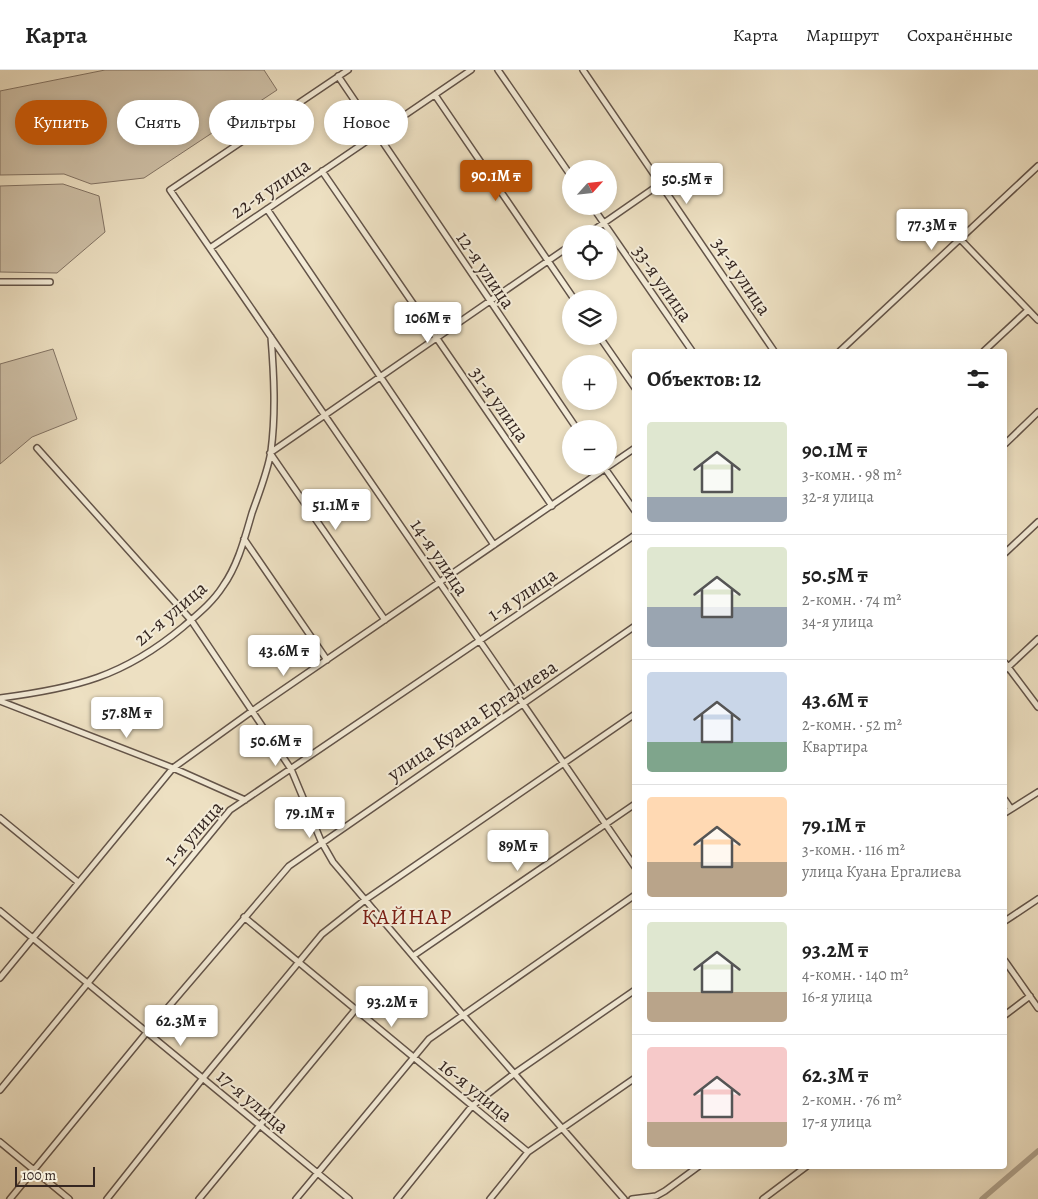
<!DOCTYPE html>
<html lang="ru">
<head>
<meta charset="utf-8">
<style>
  body { margin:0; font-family:Alegreya,serif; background:#f2f2f2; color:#222; height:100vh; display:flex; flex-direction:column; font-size:19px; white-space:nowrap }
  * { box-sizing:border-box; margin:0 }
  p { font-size:16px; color:#767676 }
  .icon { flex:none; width:28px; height:28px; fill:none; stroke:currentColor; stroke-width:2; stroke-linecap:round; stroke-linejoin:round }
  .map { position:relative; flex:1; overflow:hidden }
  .details { position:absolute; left:632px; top:279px; width:375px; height:820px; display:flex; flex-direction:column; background:#fff; border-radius:5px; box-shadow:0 2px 8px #0003 }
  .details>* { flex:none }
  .guide { position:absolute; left:15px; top:30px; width:475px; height:45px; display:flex; gap:10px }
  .needle { width:32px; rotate:63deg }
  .fabs { position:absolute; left:562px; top:90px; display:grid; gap:10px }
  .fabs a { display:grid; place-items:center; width:55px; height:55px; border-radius:50%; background:#fff; box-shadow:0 2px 8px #0003; font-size:25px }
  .scale { position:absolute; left:15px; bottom:12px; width:80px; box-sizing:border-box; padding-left:5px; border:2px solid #352621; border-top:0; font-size:14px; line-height:18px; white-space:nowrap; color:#352621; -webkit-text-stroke:4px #f3ebd7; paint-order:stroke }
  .price { position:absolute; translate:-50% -42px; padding:0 11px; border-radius:5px; background:#fff; color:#222; font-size:16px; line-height:32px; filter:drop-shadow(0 1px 2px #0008) }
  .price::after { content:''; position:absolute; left:50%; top:30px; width:15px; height:11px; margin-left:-8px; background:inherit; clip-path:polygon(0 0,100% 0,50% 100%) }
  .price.on { background:#b45309; color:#fff }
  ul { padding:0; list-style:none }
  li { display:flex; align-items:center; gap:15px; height:125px; padding:0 15px }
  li+li { border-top:1px solid #e0e0e0 }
  li span { display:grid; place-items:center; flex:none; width:140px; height:100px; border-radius:5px; color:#555 }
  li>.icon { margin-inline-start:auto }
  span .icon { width:60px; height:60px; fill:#fffc; stroke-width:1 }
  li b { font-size:21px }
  h2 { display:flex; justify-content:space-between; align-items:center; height:60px; padding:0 15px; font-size:21px }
  .tag { padding:0 18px; border-radius:22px; background:#fff; box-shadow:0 2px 8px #0003; font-size:18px; line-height:45px }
  .tag.on { background:#b45309; color:#fff }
  header { display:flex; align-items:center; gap:30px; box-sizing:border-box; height:70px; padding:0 25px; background:#fff; border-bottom:1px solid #e0e0e0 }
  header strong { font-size:24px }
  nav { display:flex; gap:28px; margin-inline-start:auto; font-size:18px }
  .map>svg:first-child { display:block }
  .green { fill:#cec0a7; stroke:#827364 }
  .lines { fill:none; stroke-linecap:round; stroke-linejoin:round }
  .canal { stroke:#aea18b; stroke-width:5.5 }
  .street-casing { stroke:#635449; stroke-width:8 }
  .street { stroke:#f3ebd7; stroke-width:5 }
  .labels { text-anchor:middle; stroke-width:4; stroke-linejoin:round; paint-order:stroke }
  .street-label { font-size:20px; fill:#352621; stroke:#f3ebd7 }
  .quarter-label { font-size:22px; letter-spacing:1px; fill:#7a1f14; stroke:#f3ebd7 }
</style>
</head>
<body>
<header>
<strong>Карта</strong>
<nav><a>Карта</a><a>Маршрут</a><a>Сохранённые</a></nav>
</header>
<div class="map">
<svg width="1038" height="1129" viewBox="0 0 1038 1129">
  <rect width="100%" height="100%" fill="#ede0c2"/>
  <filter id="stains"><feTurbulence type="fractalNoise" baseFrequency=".004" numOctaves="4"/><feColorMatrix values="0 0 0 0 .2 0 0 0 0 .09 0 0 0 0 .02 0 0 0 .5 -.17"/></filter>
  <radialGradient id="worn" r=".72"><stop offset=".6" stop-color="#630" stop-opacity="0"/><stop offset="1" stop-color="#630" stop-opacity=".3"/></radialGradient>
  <path class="green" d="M105,0H264L277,20L144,108L91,114L64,104L0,105V21Z
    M63,114L99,126L105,162L57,203L0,202V116Z
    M53,279L77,349L32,367L0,394V294Z"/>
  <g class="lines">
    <path class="canal" d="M982,1129L1038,1081"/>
    <g class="street-casing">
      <path id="street" d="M348,0L170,120L635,797
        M498,0L571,106
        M583,0L774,281
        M338,6L577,359
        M435,25L574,229
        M322,101L552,436
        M592,136L692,281
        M267,139L494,475
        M588,164L660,114
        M960,169L1038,250
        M210,178L471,0
        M0,212H50
        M599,266L635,318
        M840,281L1038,96
        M984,281L1028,240
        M1005,374L1038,342
        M37,378L191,550L291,699L321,771L333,792L463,945L624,1129
        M604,397L635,441
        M244,469L327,590
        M1005,483L1038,452
        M385,550L270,383L571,175
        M1005,593L1038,637
        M1005,600L1038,569
        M0,628C76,618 123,607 183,557C198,544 213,532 223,516C238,495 245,467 252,443C259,423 268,401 271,381C276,343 274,305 271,267
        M0,631L173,698L245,730
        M1005,730L1011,739
        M1005,743L1038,722
        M0,748L78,812
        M0,841L349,1129
        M244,847L528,1082
        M1005,851L1038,829
        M413,886L635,734
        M1005,891L1038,938
        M0,908L173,698L252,641L635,378
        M1005,945L1030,926
        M0,1020L230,740L635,465
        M0,1072L69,1129
        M10,1129L147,962L289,796L635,556
        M107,1129L203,1008L322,864L365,830L635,644
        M199,1129L355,940
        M296,1129L429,969L635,825
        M397,1129L472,1036L515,1003L635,920
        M490,1129L528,1082L635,1008
        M632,1129L656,1126L665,1121L699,1096
        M763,1129L807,1096"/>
    </g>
    <use href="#street" class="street"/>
  </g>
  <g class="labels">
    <g class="street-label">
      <text transform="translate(270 118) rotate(-34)" y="7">22-я улица</text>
      <text transform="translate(486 200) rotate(56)" y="7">12-я улица</text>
      <text transform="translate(742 206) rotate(56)" y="7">34-я улица</text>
      <text transform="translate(663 213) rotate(55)" y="7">33-я улица</text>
      <text transform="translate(500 334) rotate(55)" y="7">31-я улица</text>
      <text transform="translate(440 487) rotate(56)" y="7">14-я улица</text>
      <text transform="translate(522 524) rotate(-34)" y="7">1-я улица</text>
      <text transform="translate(170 543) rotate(-40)" y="7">21-я улица</text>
      <text transform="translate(472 650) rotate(-34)" y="7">улица Куана Ергалиева</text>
      <text transform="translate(193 763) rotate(-49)" y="7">1-я улица</text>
      <text transform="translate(476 1020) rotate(39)" y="7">16-я улица</text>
      <text transform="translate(253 1031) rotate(40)" y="7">17-я улица</text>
    </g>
    <g class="quarter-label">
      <text x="407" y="854">ҚАЙНАР</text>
    </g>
  </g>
  <rect width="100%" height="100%" filter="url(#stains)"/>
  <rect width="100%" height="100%" fill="url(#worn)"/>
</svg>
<div class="fabs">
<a><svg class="needle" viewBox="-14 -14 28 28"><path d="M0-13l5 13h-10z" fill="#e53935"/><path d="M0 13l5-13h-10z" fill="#767676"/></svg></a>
<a><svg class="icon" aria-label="locate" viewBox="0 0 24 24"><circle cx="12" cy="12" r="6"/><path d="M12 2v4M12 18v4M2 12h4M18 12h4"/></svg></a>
<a><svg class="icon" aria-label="layers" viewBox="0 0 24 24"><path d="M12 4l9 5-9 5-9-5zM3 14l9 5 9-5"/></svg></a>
<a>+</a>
<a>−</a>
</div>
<div class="scale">100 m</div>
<b class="price on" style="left:496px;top:132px">90.1M ₸</b>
<b class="price" style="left:687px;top:135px">50.5M ₸</b>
<b class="price" style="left:932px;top:181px">77.3M ₸</b>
<b class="price" style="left:428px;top:274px">106M ₸</b>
<b class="price" style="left:336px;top:461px">51.1M ₸</b>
<b class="price" style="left:284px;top:607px">43.6M ₸</b>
<b class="price" style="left:127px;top:669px">57.8M ₸</b>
<b class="price" style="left:276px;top:697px">50.6M ₸</b>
<b class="price" style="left:310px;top:769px">79.1M ₸</b>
<b class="price" style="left:518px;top:802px">89M ₸</b>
<b class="price" style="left:392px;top:958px">93.2M ₸</b>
<b class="price" style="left:181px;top:977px">62.3M ₸</b>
<div class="guide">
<a class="tag on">Купить</a>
<a class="tag">Снять</a>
<a class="tag">Фильтры</a>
<a class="tag">Новое</a>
</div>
<section class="details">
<h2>Объектов: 12<svg class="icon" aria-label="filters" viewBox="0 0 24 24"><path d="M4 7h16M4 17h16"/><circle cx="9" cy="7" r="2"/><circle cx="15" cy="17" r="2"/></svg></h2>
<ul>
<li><span style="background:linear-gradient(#dfe7d0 75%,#9aa5b1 0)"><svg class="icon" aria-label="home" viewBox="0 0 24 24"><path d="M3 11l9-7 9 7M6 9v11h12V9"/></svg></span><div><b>90.1M ₸</b><p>3-комн. · 98 m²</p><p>32-я улица</p></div></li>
<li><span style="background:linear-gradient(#dfe7d0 60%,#9aa5b1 0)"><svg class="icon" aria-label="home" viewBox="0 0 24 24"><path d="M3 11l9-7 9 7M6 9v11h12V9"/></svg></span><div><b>50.5M ₸</b><p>2-комн. · 74 m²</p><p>34-я улица</p></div></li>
<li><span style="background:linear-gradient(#c9d6e8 70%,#7fa58c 0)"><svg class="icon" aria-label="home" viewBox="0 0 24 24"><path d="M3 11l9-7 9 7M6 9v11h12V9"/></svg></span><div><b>43.6M ₸</b><p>2-комн. · 52 m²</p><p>Квартира</p></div></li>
<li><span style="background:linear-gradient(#ffd9b3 65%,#b9a48a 0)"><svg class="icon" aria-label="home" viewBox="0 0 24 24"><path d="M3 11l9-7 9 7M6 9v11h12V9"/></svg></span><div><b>79.1M ₸</b><p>3-комн. · 116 m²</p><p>улица Куана Ергалиева</p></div></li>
<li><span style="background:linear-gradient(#dfe7d0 70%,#b9a48a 0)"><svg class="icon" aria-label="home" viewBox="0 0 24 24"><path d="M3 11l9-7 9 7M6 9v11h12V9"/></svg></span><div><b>93.2M ₸</b><p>4-комн. · 140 m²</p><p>16-я улица</p></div></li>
<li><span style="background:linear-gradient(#f6c9c9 75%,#b9a48a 0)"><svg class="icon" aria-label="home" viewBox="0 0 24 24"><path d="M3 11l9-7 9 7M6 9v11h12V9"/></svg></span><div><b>62.3M ₸</b><p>2-комн. · 76 m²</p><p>17-я улица</p></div></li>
</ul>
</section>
</div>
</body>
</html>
